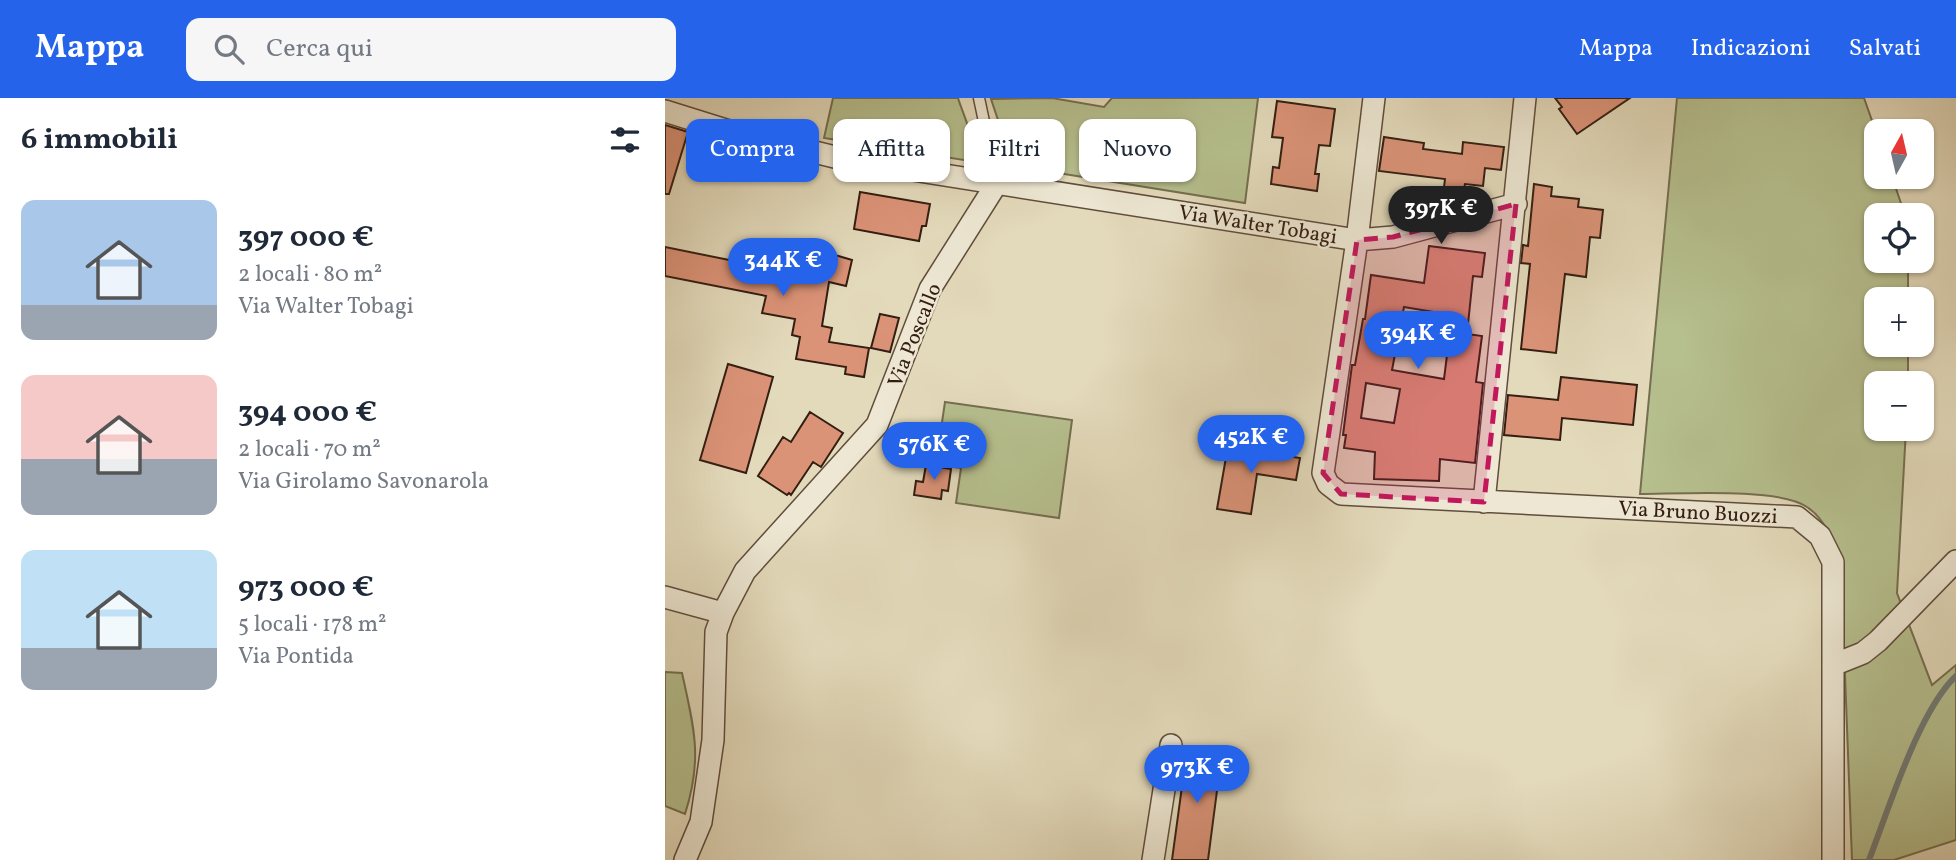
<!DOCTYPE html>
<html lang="it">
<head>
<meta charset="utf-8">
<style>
  body { margin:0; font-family:Vollkorn,serif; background:#f6f6f7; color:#1f2937; height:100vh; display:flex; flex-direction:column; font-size:26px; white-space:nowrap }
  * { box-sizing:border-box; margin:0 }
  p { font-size:23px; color:#747a83 }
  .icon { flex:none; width:38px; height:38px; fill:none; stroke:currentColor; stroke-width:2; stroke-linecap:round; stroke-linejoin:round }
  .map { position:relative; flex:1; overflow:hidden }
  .panel { display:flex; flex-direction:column; background:#fff; width:665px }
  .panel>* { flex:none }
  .top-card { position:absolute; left:21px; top:21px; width:665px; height:63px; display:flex; gap:14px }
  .needle { width:46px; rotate:8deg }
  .fabs { position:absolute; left:1199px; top:21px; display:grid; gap:14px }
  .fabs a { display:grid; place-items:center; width:70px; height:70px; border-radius:14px; background:#fff; box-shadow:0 2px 5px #0004; font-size:35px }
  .price { position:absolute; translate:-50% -60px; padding:0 16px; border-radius:24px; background:#2563eb; color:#fff; font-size:23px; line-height:46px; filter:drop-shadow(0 2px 4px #0008) }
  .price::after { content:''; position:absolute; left:50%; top:42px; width:21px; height:16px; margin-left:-10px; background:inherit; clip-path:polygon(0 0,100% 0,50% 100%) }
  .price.selected { background:#222; color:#fff }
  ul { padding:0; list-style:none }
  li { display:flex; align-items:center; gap:21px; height:175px; padding:0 21px }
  li span { display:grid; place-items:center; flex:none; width:196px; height:140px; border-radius:14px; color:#555 }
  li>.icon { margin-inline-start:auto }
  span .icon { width:84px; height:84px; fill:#fffc; stroke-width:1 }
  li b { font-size:30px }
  h2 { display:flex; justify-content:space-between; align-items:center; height:84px; padding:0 21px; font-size:30px }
  .chip { padding:0 24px; border-radius:14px; background:#fff; box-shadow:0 2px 5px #0004; font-size:24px; line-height:63px }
  .chip.selected { background:#2563eb; color:#fff }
  header { display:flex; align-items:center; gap:42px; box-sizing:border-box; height:98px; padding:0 35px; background:#2563eb; color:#fff }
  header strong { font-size:33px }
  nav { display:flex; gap:38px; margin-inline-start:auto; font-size:24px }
  .search { width:490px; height:63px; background:#f6f6f7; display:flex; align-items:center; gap:18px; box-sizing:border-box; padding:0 24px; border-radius:14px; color:#747a83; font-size:26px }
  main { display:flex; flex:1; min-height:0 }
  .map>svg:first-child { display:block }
  .green { fill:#b6bf8e; stroke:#756e50; stroke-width:2 }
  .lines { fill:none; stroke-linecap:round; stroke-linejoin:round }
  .stream { stroke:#717a76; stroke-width:6 }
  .building { fill:#db9378; stroke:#341e12; stroke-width:2; fill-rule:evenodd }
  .lane-casing { stroke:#604d3c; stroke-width:13 }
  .street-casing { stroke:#604d3c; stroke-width:24 }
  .lane { stroke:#ede7d3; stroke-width:10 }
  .street { stroke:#ede7d3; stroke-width:21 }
  .marked { fill:#c2185b; fill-opacity:0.2; stroke:#c2185b; stroke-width:5; stroke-dasharray:14 9; stroke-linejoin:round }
  .labels { text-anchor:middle; stroke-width:5; stroke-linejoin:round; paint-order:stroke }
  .street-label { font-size:21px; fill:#341e12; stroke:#ede7d3 }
</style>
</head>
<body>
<header>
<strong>Mappa</strong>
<div class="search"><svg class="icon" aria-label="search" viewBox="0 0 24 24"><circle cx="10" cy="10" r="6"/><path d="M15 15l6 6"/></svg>Cerca qui</div>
<nav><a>Mappa</a><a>Indicazioni</a><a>Salvati</a></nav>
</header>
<main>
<section class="panel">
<h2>6 immobili<svg class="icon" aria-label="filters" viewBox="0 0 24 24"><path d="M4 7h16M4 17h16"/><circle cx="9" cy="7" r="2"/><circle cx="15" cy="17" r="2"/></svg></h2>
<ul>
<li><span style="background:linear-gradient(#a9c7e8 75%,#9aa5b1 0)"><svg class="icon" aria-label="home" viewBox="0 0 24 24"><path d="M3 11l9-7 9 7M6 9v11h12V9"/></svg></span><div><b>397 000 €</b><p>2 locali · 80 m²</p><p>Via Walter Tobagi</p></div></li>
<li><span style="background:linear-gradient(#f6c9c9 60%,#9aa5b1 0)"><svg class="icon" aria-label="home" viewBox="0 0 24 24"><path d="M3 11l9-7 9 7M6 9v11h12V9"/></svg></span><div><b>394 000 €</b><p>2 locali · 70 m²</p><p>Via Girolamo Savonarola</p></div></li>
<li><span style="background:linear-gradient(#bfe0f5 70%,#9aa5b1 0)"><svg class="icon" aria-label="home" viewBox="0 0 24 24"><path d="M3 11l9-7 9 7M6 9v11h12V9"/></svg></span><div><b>973 000 €</b><p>5 locali · 178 m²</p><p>Via Pontida</p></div></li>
</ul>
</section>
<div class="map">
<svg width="1291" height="762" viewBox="0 0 1291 762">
  <rect width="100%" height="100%" fill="#e3dabb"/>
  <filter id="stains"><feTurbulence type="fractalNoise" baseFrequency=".00286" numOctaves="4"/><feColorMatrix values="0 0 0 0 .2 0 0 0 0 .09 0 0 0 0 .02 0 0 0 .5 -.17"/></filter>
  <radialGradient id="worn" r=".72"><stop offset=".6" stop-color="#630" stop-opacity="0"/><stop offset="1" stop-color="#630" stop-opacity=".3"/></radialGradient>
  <path class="green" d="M168,0H293C298,17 314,47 305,63L159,40Z
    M387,0L439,9L447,0H593L580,105L350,68L346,61L326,1Z
    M1012,0H1199L1211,34V79H1227L1240,117H1211V163H1243V201H1211V247H1243V285H1211V331H1241L1232,495L1267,587L1291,567V742L1229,762H1187L1176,470C1169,447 1163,423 1142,409C1114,389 1012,396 975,396Z
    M280,304L407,322L394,420L291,405L296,370L248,363L236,352L260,337L275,338Z
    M0,574L17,575C29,630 38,660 20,716L0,708Z"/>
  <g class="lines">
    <path class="stream" d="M1204,762C1223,713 1254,612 1291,578"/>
  </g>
  <path class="building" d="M890,0H965L912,36L894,11L897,9Z
    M612,3L670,11L665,48L654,47L650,76H654L652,93L606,86L608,69L614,70L618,40L607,39Z
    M0,27L23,34L4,96H0Z
    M719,39L759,45L758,51L797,56L798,44L839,49L836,72L820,70L818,88L800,86L799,91L779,89L780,81L714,73Z
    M869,86L887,89L886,98L914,101L913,109L938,112L935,140L925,139L921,179L900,176L891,255L856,251L865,166L856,165L858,147L863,148Z
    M195,94L265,106L261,128H257L254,143L189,131Z
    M764,148L820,155L817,179L808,178L802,236L817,238L811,284L818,285L810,365L775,361L774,383L709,381L710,354L679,350L681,337H678L687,267H690L698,221H700L706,177L759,185ZM739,209L787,217L779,281L727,272ZM701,285L735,291L729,325L696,320Z
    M0,149L138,177L143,149L187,162L181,188L164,184L157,228L167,230L164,244L204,250L199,279L180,276L181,269L131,261L135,239L127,237L130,221L97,215L101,198L0,178Z
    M215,216L234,220L225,254L206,250Z
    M63,266L108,279L81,375L35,362Z
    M896,279L972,287L968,327L897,320L895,342L839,337L843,297L893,302Z
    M145,314L178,335L156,369L148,364L126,397L124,395L122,397L93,378L118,339L126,344Z
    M583,344L600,347L598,354L635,360L631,382L592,376L586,416L552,411L563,348L582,351Z
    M261,367L286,371L283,393L277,392L276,401L249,397L251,383L258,384Z
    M526,649L557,654L543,762H507L521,659H524Z"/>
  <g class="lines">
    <g class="lane-casing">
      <path id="lane" d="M314,0L332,85"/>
    </g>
    <g class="street-casing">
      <path id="street" d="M709,0L692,142L658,375L663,386L676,396L1132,419L1155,438L1168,464V762
        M0,13L64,33L178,61L692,142L728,139L851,106
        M819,404L860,0
        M0,499L58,515
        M1168,567L1198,555L1213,543L1291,463
        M20,762L36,724L48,642L51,534L58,515L80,473L212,327L265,191L332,85
        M488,762L506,647"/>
    </g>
    <use href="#lane" class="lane"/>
    <use href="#street" class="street"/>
  </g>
  <path class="marked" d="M851,106L819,404L676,396L658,375L692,142L728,139Z"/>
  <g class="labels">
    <g class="street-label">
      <text transform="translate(593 126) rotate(9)" y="7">Via Walter Tobagi</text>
      <text transform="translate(249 237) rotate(-68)" y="7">Via Poscallo</text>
      <text transform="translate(1033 414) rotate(3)" y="7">Via Bruno Buozzi</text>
    </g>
  </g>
  <rect width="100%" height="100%" filter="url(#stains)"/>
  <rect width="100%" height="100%" fill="url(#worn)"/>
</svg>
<div class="fabs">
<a><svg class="needle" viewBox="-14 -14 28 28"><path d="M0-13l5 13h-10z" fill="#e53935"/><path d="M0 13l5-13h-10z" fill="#747a83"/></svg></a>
<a><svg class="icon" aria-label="locate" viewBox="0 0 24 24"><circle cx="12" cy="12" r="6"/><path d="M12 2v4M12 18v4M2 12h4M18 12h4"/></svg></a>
<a>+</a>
<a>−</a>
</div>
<b class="price selected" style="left:776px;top:148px">397K €</b>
<b class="price" style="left:118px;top:200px">344K €</b>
<b class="price" style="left:753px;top:273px">394K €</b>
<b class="price" style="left:586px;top:377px">452K €</b>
<b class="price" style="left:269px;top:384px">576K €</b>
<b class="price" style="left:532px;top:707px">973K €</b>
<div class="top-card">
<a class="chip selected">Compra</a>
<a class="chip">Affitta</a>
<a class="chip">Filtri</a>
<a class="chip">Nuovo</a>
</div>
</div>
</main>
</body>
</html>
